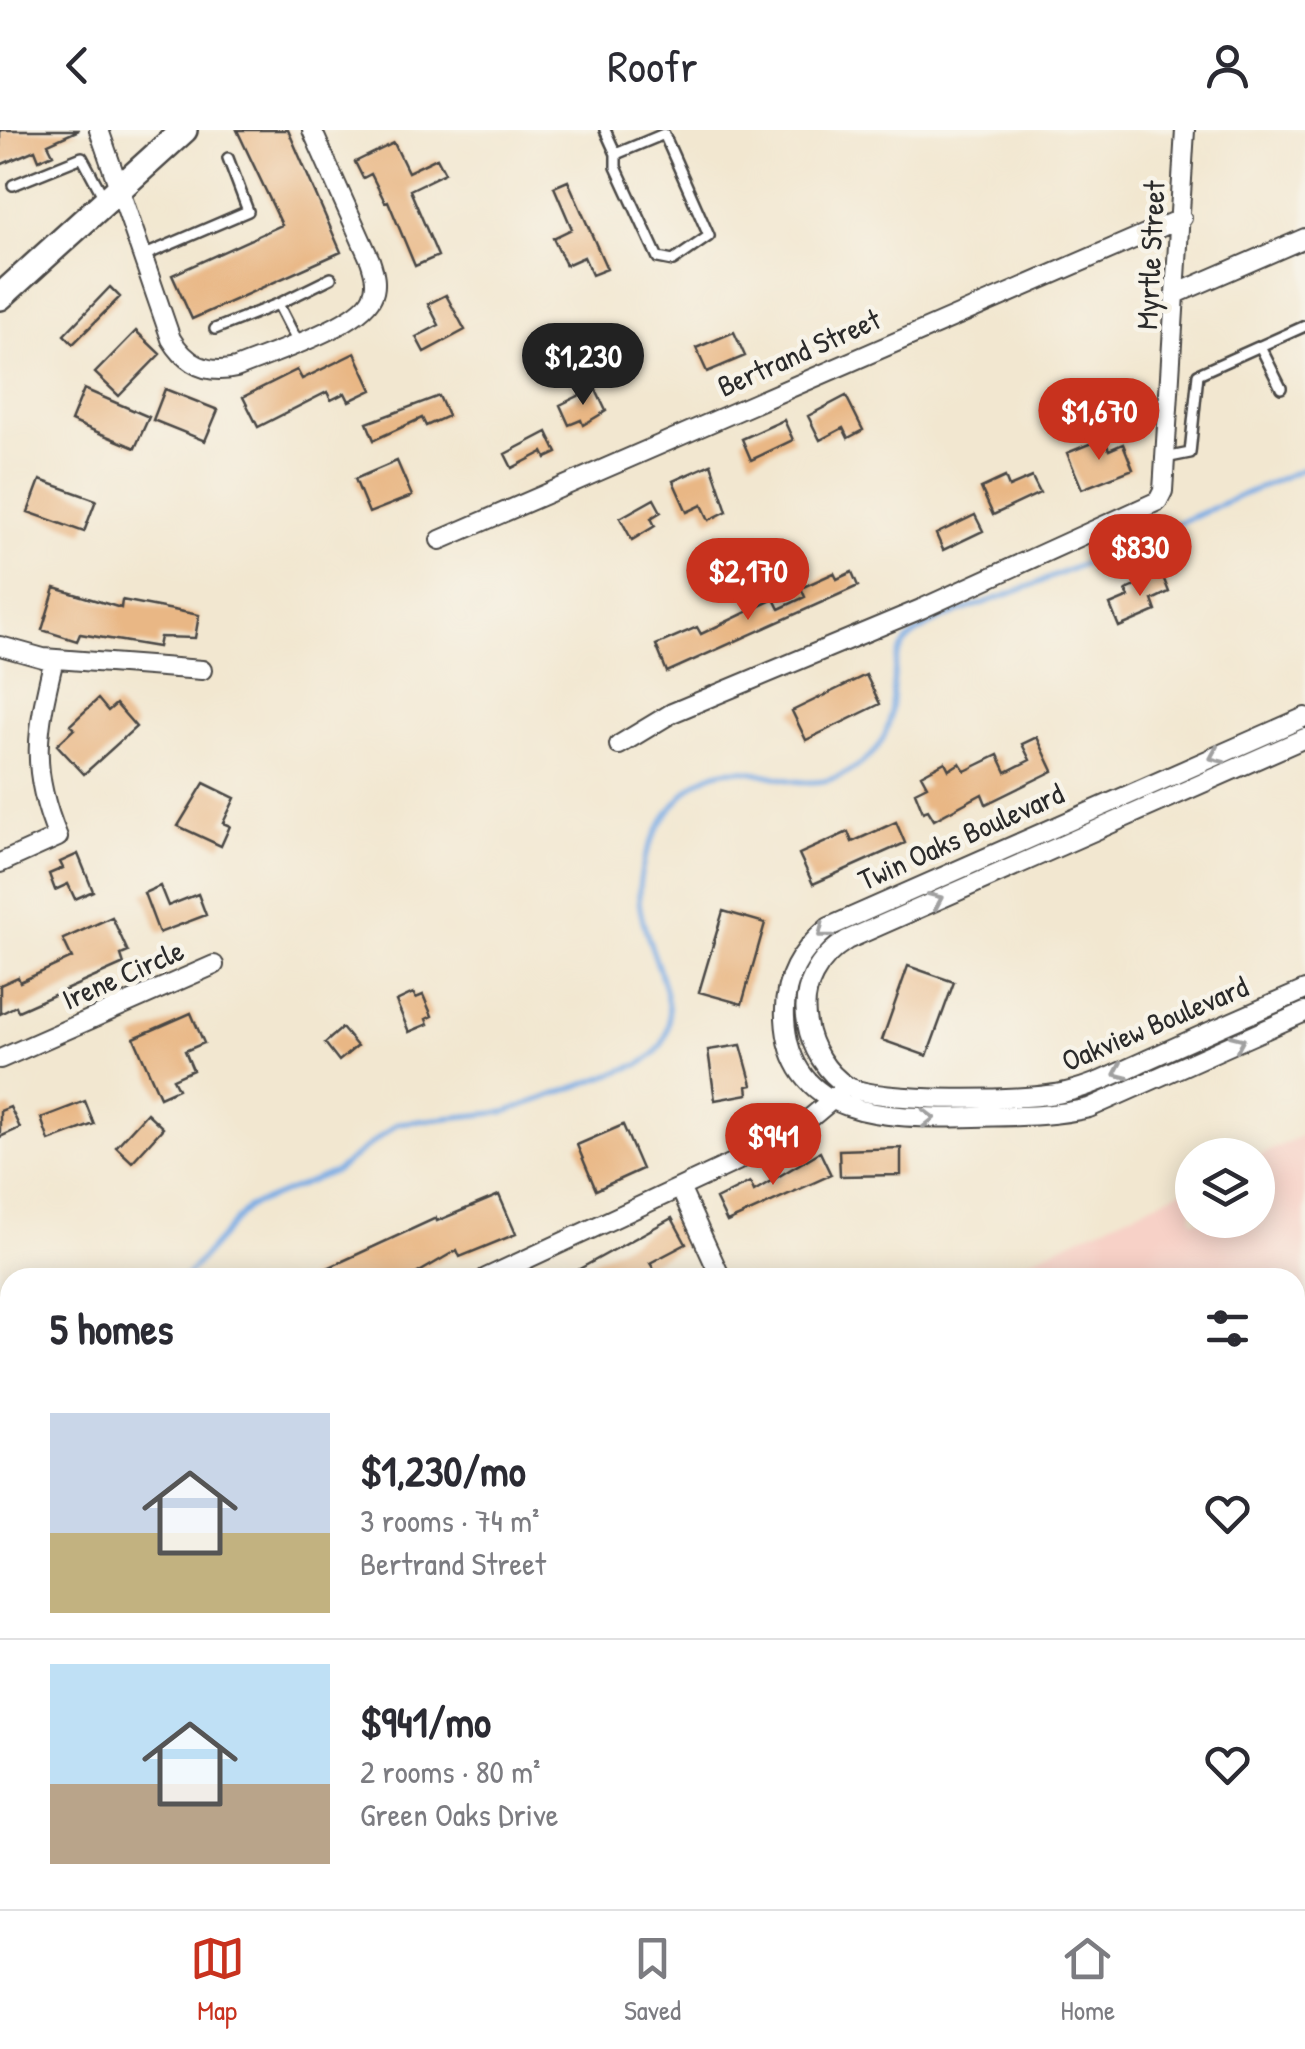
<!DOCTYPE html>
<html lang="en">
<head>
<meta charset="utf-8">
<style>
  body { margin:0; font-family:"Patrick Hand",sans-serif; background:#f2f2f3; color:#2b2b33; height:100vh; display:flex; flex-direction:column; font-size:38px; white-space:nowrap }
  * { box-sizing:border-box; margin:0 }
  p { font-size:32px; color:#7c7c81 }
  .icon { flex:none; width:55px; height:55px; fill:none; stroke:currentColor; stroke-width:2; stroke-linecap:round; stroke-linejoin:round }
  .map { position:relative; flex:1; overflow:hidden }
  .side { position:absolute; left:0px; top:1138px; width:1305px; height:642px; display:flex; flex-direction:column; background:#fff; border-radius:30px 30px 0 0; box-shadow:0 5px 25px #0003 }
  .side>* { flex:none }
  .controls { position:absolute; left:1175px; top:1008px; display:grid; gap:20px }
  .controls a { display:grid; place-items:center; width:100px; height:100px; border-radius:50%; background:#fff; box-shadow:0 5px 25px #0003; font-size:50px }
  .price { position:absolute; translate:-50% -85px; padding:0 22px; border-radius:35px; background:#c8321e; color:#fff; font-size:32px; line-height:65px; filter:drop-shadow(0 2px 5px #0008) }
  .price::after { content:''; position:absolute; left:50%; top:60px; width:30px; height:22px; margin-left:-15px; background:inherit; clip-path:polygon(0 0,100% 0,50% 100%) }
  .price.on { background:#222; color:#fff }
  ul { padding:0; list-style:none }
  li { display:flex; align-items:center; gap:30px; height:250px; padding:0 50px }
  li+li { border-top:2px solid #e1e1e2 }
  li span { display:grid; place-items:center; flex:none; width:280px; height:200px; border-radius:0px; color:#555 }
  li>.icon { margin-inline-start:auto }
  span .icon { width:120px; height:120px; fill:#fffc; stroke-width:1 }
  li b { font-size:42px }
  h2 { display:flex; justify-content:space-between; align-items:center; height:120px; padding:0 50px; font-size:42px }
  header { display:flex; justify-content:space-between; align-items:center; height:130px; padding:0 50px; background:#fff; font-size:45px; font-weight:600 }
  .tabs { display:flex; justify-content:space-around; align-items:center; height:140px; border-top:2px solid #e1e1e2; background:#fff; font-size:28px; color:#7c7c81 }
  .tabs a { display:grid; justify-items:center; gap:5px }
  .tabs .on { color:#c8321e }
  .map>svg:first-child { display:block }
  .built { fill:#f7d1c7 }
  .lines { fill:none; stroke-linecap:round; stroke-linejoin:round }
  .stream { stroke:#78abe4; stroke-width:5 }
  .building { fill:#e9b785 }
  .service-casing { stroke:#494744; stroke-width:14 }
  .minor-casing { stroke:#494744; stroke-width:22 }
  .secondary-casing { stroke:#494744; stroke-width:30 }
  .service { stroke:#fff; stroke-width:9 }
  .minor { stroke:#fff; stroke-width:18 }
  .secondary { stroke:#fff; stroke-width:25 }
  .oneway { stroke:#a0a0a0 }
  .labels { text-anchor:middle; stroke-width:9; stroke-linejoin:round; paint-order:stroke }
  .street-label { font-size:30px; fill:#2b2b2b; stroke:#f7f3e8 }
</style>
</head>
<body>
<header><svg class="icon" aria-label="back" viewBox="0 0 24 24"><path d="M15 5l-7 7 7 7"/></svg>Roofr<svg class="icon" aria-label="person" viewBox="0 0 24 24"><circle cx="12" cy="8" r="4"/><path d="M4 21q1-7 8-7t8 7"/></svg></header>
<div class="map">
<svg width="1305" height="1779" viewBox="0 0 1305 1779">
  <rect width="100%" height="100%" fill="#f7f3e8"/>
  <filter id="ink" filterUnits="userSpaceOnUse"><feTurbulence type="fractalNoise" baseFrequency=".01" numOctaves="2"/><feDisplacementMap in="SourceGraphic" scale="20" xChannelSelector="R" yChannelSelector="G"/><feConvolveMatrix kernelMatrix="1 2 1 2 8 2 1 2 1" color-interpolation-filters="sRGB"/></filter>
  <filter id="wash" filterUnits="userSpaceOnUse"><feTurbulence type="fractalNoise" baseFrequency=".0048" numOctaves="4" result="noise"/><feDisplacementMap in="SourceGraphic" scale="40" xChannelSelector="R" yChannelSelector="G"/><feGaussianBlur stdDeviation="2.25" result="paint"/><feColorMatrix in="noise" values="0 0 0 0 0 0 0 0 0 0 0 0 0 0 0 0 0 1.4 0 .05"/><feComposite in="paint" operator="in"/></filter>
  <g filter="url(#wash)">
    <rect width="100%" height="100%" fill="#f2e7d0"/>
    <path class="built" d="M1305,1004V1184L1295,1188V1148L991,1147L1192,1056V1090H1258V1026Z"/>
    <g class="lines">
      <path class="stream" d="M184,1148L248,1077L336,1041L398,993L505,982L640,934C704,900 642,820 639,769C637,733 658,691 682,666C739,605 783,675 844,644C923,605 870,535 914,505C950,480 993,472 1033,455C1124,417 1214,377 1305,338
        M0,1771L12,1770"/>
    </g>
    <g id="blocks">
      <path class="building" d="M0,0H79L48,14L53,24L39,30L35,20L0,35Z
        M237,0H288L341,122L192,189L172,145L282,95Z
        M394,13L408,42L437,28L445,43L410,60L438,126L415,136L388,71L385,72L371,44L363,48L355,32Z
        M568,51L607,139L592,145L584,127L566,135L553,108L572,99L554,57Z
        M110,157L120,167L73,214L64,205Z
        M446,165L465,200L424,222L416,207L439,195L428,174Z
        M136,201L160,224L119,266L95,243Z
        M734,202L745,226L707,242L696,218Z
        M355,223L372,260L349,271L345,263L331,270L327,262L258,297L243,267L297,240L302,249Z
        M595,258L606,281L583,295L581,290L569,295L560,275Z
        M84,259L149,287L135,318L71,291Z
        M165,259L218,280L205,311L153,290Z
        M439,266L448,286L426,296L422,288L374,310L367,293Z
        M846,266L863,300L848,308L843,298L820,310L808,286Z
        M784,290L793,310L751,330L742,309Z
        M547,302L557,323L546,328L543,322L512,338L505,324Z
        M1104,308L1109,320L1123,314L1133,339L1082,359L1067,323Z
        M397,331L412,366L369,383L355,349Z
        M711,334L727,381L709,390L702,375L687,382L673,351Z
        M1005,347L1009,357L1032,347L1040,363L993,385L981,358Z
        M40,350L96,370L84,402L28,382Z
        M654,369L661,382L651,388L655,396L632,410L620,388Z
        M975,385L983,401L943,420L936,404Z
        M1159,437L1169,462L1152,470L1156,481L1119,497L1110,475L1129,467L1126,460L1147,451L1144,443Z
        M852,442L858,456L667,542L656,515L697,497L701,504L774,469L779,479L805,467L801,458L834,443L837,449Z
        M55,458L121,478L122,470L199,485L195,508L160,507L158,517L80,504L77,511L42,500Z
        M866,545L880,574L806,610L792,581Z
        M98,569L108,581L116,574L136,597L84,644L57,615L74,599L70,595Z
        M1037,607L1053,641L986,674L982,664L934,690L928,680L923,682L915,662L927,656L921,645L945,632L949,640L960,633L965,641L998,625L1006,642L1030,630L1022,614Z
        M204,653L235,668L223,693L230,696L221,716L178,696Z
        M896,692L905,713L813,754L799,724L848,702L852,712Z
        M78,724L93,761L75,769L68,754L55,760L49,744L63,738L60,732Z
        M160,756L168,776L198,764L206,785L159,803L144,763Z
        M723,781L765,793L742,874L699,862Z
        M112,787L128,822L121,825L124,834L18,881L16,876L0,884V855L18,847L20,852L72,828L63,809Z
        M908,836L954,852L927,926L882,910Z
        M413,863L416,868L423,865L432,886L426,889L428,894L409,902L396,871Z
        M191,883L204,913L185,921L193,940L173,949L178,959L160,967L134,908Z
        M342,898L357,916L339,931L325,913Z
        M741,915L752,955L747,956L748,964L715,970L708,920Z
        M85,971L94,994L49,1011L41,988Z
        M10,977L20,998L0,1007V981Z
        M147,983L163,998L132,1032L116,1017Z
        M623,995L642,1039L596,1060L577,1015Z
        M901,1018V1045L840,1046L839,1020Z
        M820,1022L831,1045L727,1092L716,1069L750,1052L754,1061Z
        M499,1065L516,1104L460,1127L457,1120L409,1148H306L436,1088L437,1091Z
        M672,1088L686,1114L650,1133L656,1143L647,1148H563Z"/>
    </g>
  </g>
  <g filter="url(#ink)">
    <use href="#blocks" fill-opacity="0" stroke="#494744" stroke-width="2.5"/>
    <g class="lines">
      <g class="service-casing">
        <path id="service" d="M605,0L616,24V37L658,128L673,131L709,106L664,4L616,24
          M13,55L82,27L104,68
          M143,126L248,81L228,28
          M278,174L331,148
          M215,199L278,174L297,211
          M1260,216L1281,258
          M1165,328L1190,323L1198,244L1305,196"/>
      </g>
      <g class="minor-casing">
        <path id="minor" d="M99,0L171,209C186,234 206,245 236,238C267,225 359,196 372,167C378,155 374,142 370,130L312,0
          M1178,163L1305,108
          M440,410L1182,88
          M0,516L43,528L202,540
          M1305,587L829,797C800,821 783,849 785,888C790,995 899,988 975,987C1013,986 1051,987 1089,978L1305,882
          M1305,608L847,810C818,828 800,858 807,893C811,917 826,943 847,956C874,973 1032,971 1066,962C1096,955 1124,940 1151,928C1202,905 1254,882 1305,860
          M619,615L672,583L921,479L1158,371L1163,361L1185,0
          M0,733L58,707C29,638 37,600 54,529
          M0,929L214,835
          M681,1060L721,1148
          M486,1148L737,1031L808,990L839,964
          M1295,1333L1305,1329
          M1295,1357L1305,1352
          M1295,1658L1305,1654
          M1295,1763L1305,1759
          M299,1779L310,1770
          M342,1779L365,1770
          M1023,1779L1043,1770
          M1259,1779L1279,1770"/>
      </g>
      <g class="secondary-casing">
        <path id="secondary" d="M0,167L184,0"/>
      </g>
      <use href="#service" class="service"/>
      <use href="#minor" class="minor"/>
      <use href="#secondary" class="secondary"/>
    </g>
    <defs><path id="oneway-chevron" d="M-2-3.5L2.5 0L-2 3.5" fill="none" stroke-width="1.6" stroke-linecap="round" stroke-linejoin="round" transform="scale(2.5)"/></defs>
    <g class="oneway">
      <use href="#oneway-chevron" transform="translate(1216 626) rotate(156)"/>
      <use href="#oneway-chevron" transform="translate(936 770) rotate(-24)"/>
      <use href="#oneway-chevron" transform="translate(824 802) rotate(142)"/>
      <use href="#oneway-chevron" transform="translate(1238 912) rotate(-24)"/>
      <use href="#oneway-chevron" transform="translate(1120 942) rotate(156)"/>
      <use href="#oneway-chevron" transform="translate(928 988) rotate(-1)"/>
    </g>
  </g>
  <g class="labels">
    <g class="street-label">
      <text transform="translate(1151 125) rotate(-87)" y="10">Myrtle Street</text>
      <text transform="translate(799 223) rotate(-24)" y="10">Bertrand Street</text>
      <text transform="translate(961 707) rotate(-24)" y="10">Twin Oaks Boulevard</text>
      <text transform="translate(123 845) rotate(-24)" y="10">Irene Circle</text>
      <text transform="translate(1155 894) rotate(-23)" y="10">Oakview Boulevard</text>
    </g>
  </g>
</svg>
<div class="controls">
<a><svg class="icon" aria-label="layers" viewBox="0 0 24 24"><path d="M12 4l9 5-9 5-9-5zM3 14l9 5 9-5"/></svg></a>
</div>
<b class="price on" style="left:583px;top:278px">$1,230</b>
<b class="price" style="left:1099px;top:333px">$1,670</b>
<b class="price" style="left:1140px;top:469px">$830</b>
<b class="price" style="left:748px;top:493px">$2,170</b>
<b class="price" style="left:773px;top:1058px">$941</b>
<section class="side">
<h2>5 homes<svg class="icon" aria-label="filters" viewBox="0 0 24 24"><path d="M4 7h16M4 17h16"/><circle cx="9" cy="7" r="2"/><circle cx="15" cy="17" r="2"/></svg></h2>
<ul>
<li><span style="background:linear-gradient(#c9d6e8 60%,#c2b280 0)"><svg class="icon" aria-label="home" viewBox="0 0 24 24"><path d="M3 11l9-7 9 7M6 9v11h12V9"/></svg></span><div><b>$1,230/mo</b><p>3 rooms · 74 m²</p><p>Bertrand Street</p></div><svg class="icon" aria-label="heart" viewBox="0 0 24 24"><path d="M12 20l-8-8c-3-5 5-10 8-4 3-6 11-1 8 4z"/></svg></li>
<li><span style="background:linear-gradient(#bfe0f5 60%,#b9a48a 0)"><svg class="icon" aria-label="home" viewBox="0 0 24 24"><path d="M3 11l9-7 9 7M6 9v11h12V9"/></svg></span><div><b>$941/mo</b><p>2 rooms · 80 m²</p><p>Green Oaks Drive</p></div><svg class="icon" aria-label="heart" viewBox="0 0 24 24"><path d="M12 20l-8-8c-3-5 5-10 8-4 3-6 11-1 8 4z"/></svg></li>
</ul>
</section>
</div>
<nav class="tabs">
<a class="on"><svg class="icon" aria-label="map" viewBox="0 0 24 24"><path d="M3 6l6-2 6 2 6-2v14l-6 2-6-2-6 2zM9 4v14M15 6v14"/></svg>Map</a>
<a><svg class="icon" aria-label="saved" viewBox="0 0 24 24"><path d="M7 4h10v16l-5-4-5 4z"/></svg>Saved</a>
<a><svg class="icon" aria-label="home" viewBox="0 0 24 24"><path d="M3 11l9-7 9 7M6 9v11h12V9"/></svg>Home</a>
</nav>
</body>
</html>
